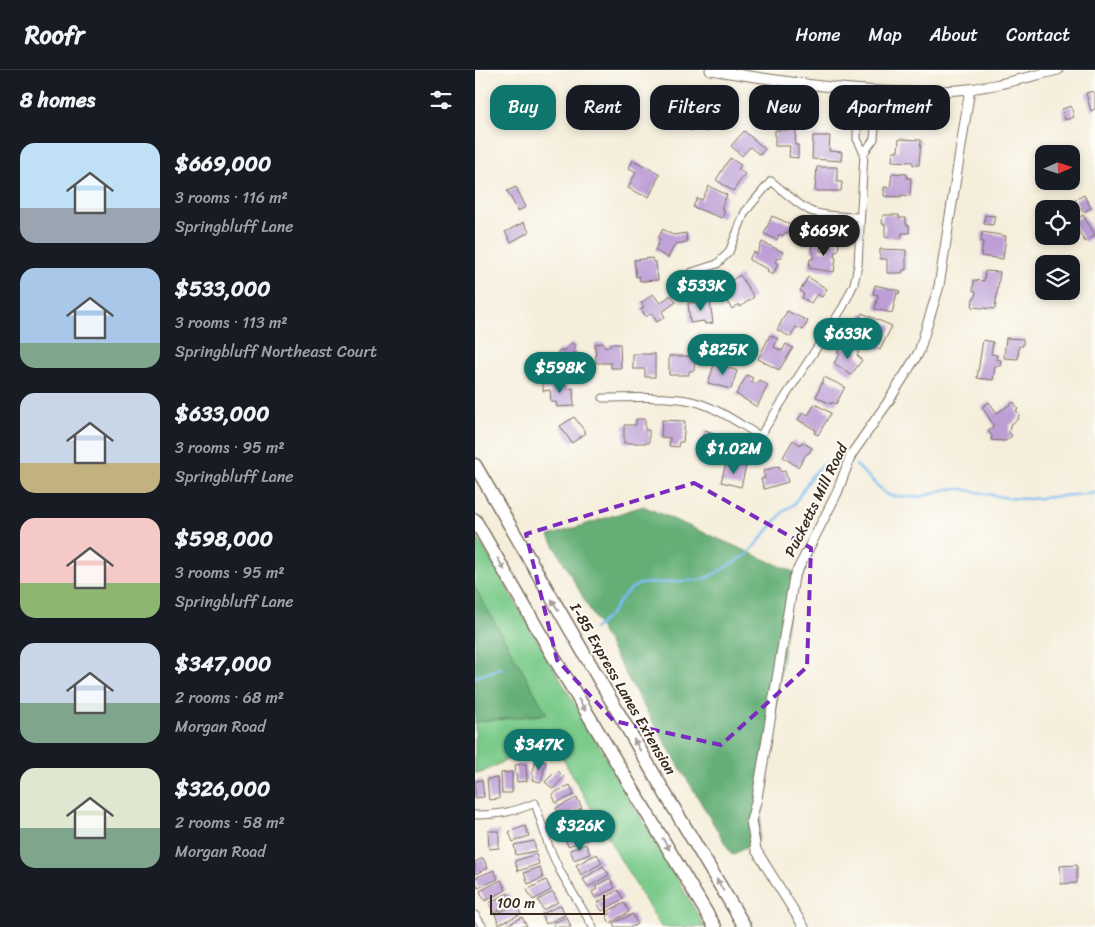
<!DOCTYPE html>
<html lang="en">
<head>
<meta charset="utf-8">
<style>
  body { margin:0; font-family:Sriracha,sans-serif; background:#242831; color:#f1f3f6; height:100vh; display:flex; flex-direction:column; font-size:19px; white-space:nowrap }
  * { box-sizing:border-box; margin:0 }
  p { font-size:16px; color:#9ea1a6 }
  .icon { flex:none; width:28px; height:28px; fill:none; stroke:currentColor; stroke-width:2; stroke-linecap:round; stroke-linejoin:round }
  .map { position:relative; flex:1; overflow:hidden }
  .drawer { display:flex; flex-direction:column; background:#171b24; width:475px }
  .drawer>* { flex:none }
  .guide { position:absolute; left:15px; top:15px; width:475px; height:45px; display:flex; gap:10px }
  .needle { width:32px; rotate:87deg }
  .fabs { position:absolute; left:560px; top:75px; display:grid; gap:10px }
  .fabs a { display:grid; place-items:center; width:45px; height:45px; border-radius:10px; background:#171b24; box-shadow:0 2px 8px #0003; font-size:25px }
  .scale { position:absolute; left:15px; bottom:12px; width:115px; box-sizing:border-box; padding-left:5px; border:2px solid #3b2a1e; border-top:0; font-size:14px; line-height:18px; white-space:nowrap; color:#3b2a1e; -webkit-text-stroke:4px #fdfcf7; paint-order:stroke }
  .price { position:absolute; translate:-50% -42px; padding:0 11px; border-radius:18px; background:#0f766e; color:#fff; font-size:16px; line-height:32px; filter:drop-shadow(0 1px 2px #0008) }
  .price::after { content:''; position:absolute; left:50%; top:30px; width:15px; height:11px; margin-left:-8px; background:inherit; clip-path:polygon(0 0,100% 0,50% 100%) }
  .price.active { background:#222; color:#fff }
  ul { padding:0; list-style:none }
  li { display:flex; align-items:center; gap:15px; height:125px; padding:0 20px }
  li span { display:grid; place-items:center; flex:none; width:140px; height:100px; border-radius:15px; color:#555 }
  li>.icon { margin-inline-start:auto }
  span .icon { width:60px; height:60px; fill:#fffc; stroke-width:1 }
  li b { font-size:21px }
  h2 { display:flex; justify-content:space-between; align-items:center; height:60px; padding:0 20px; font-size:21px }
  .chip { padding:0 18px; border-radius:15px; background:#171b24; box-shadow:0 2px 8px #0003; font-size:18px; line-height:45px }
  .chip.active { background:#0f766e; color:#fff }
  header { display:flex; align-items:center; gap:30px; box-sizing:border-box; height:70px; padding:0 25px; background:#171b24; border-bottom:1px solid #363941 }
  header strong { font-size:24px }
  nav { display:flex; gap:28px; margin-inline-start:auto; font-size:18px }
  main { display:flex; flex:1; min-height:0 }
  .map>svg:first-child { display:block }
  .green { fill:#7ccb8b; stroke:#5c7a54 }
  .forest { fill:#65af77; stroke:#506c4a }
  .lines { fill:none; stroke-linecap:round; stroke-linejoin:round }
  .stream { stroke:#7bbdf1; stroke-width:2.5 }
  .building { fill:#bc9ed5 }
  .minor-casing { stroke:#7c6f60; stroke-width:9 }
  .tertiary-casing { stroke:#7c6f60; stroke-width:11 }
  .motorway-casing { stroke:#7c6f60; stroke-width:15 }
  .minor { stroke:#fff; stroke-width:7 }
  .tertiary { stroke:#fff; stroke-width:9 }
  .motorway { stroke:#fff; stroke-width:12 }
  .oneway { fill:#a79f9a }
  .marked { fill:none; stroke:#7b2cbf; stroke-width:4; stroke-dasharray:10 6; stroke-linejoin:round }
  .labels { text-anchor:middle; stroke-width:4; stroke-linejoin:round; paint-order:stroke }
  .street-label { font-size:15px; fill:#3b2a1e; stroke:#fdfcf7 }
</style>
</head>
<body>
<header>
<strong>Roofr</strong>
<nav><a>Home</a><a>Map</a><a>About</a><a>Contact</a></nav>
</header>
<main>
<section class="drawer">
<h2>8 homes<svg class="icon" aria-label="filters" viewBox="0 0 24 24"><path d="M4 7h16M4 17h16"/><circle cx="9" cy="7" r="2"/><circle cx="15" cy="17" r="2"/></svg></h2>
<ul>
<li><span style="background:linear-gradient(#bfe0f5 65%,#9aa5b1 0)"><svg class="icon" aria-label="home" viewBox="0 0 24 24"><path d="M3 11l9-7 9 7M6 9v11h12V9"/></svg></span><div><b>$669,000</b><p>3 rooms · 116 m²</p><p>Springbluff Lane</p></div></li>
<li><span style="background:linear-gradient(#a9c7e8 75%,#7fa58c 0)"><svg class="icon" aria-label="home" viewBox="0 0 24 24"><path d="M3 11l9-7 9 7M6 9v11h12V9"/></svg></span><div><b>$533,000</b><p>3 rooms · 113 m²</p><p>Springbluff Northeast Court</p></div></li>
<li><span style="background:linear-gradient(#c9d6e8 70%,#c2b280 0)"><svg class="icon" aria-label="home" viewBox="0 0 24 24"><path d="M3 11l9-7 9 7M6 9v11h12V9"/></svg></span><div><b>$633,000</b><p>3 rooms · 95 m²</p><p>Springbluff Lane</p></div></li>
<li><span style="background:linear-gradient(#f6c9c9 65%,#8fb573 0)"><svg class="icon" aria-label="home" viewBox="0 0 24 24"><path d="M3 11l9-7 9 7M6 9v11h12V9"/></svg></span><div><b>$598,000</b><p>3 rooms · 95 m²</p><p>Springbluff Lane</p></div></li>
<li><span style="background:linear-gradient(#c9d6e8 60%,#7fa58c 0)"><svg class="icon" aria-label="home" viewBox="0 0 24 24"><path d="M3 11l9-7 9 7M6 9v11h12V9"/></svg></span><div><b>$347,000</b><p>2 rooms · 68 m²</p><p>Morgan Road</p></div></li>
<li><span style="background:linear-gradient(#dfe7d0 60%,#7fa58c 0)"><svg class="icon" aria-label="home" viewBox="0 0 24 24"><path d="M3 11l9-7 9 7M6 9v11h12V9"/></svg></span><div><b>$326,000</b><p>2 rooms · 58 m²</p><p>Morgan Road</p></div></li>
</ul>
</section>
<div class="map">
<svg width="620" height="857" viewBox="0 0 620 857">
  <rect width="100%" height="100%" fill="#fdfcf7"/>
  <filter id="ink" filterUnits="userSpaceOnUse"><feTurbulence type="fractalNoise" baseFrequency=".02" numOctaves="2"/><feDisplacementMap in="SourceGraphic" scale="10" xChannelSelector="R" yChannelSelector="G"/><feConvolveMatrix kernelMatrix="1 2 1 2 8 2 1 2 1" color-interpolation-filters="sRGB"/></filter>
  <filter id="wash" filterUnits="userSpaceOnUse"><feTurbulence type="fractalNoise" baseFrequency=".0096" numOctaves="4" result="noise"/><feDisplacementMap in="SourceGraphic" scale="20" xChannelSelector="R" yChannelSelector="G"/><feGaussianBlur stdDeviation="1.12" result="paint"/><feColorMatrix in="noise" values="0 0 0 0 0 0 0 0 0 0 0 0 0 0 0 0 0 1.4 0 .05"/><feComposite in="paint" operator="in"/></filter>
  <g filter="url(#wash)">
    <rect width="100%" height="100%" fill="#f5eedb"/>
    <path class="green" d="M0,463L230,857H186L144,787L81,677L39,686L8,702L0,703V652L71,644L0,518Z"/>
    <path class="forest" d="M168,436L319,502L283,771L257,785L165,630L74,466Z
      M0,518L72,644L0,652Z"/>
    <g class="lines">
      <path class="stream" d="M381,395L411,424L416,426L445,427L472,419H487L532,428L555,429L620,423
        M119,559C125,554 132,548 137,542C146,530 150,520 165,514L224,510L234,507L273,484L309,441L319,434L336,407L345,397L362,389
        M0,607L27,598"/>
    </g>
    <g id="blocks">
      <path class="building" d="M618,21L620,24V39L616,41L611,23Z
        M215,30L237,41L233,50L236,51L231,62L219,57L217,61L209,57L212,52L205,49Z
        M596,36L599,47L590,50L587,39Z
        M300,60H321L320,75H323V88L314,87L315,76H300Z
        M269,61L290,79L285,85L275,77L267,86L256,76Z
        M338,66H355L354,81L367,82L366,91L337,89Z
        M424,69L446,70L444,95H438V92L417,91L418,81H423Z
        M255,88L266,95L263,99L270,104L258,121L241,110Z
        M158,90L185,104L174,127L168,124L167,125L153,118L161,102L154,98Z
        M342,97H362V112H367L366,121H340Z
        M417,103L432,104V108H436L435,126L426,125V127L409,126V117L415,118Z
        M234,116L252,125L246,138L250,140L247,148L218,137L222,128L227,130Z
        M41,117L51,137L43,141L32,121Z
        M609,125L616,138L608,142L600,130Z
        M408,145H424V148H431V155H434V163H427L426,168L410,167V154H407Z
        M510,145L520,146L518,155L509,154Z
        M608,145L620,165L610,172L598,152Z
        M297,146L318,155L314,163L310,162L308,166L304,164L302,170L289,164Z
        M49,152L54,162L36,172L30,162Z
        M188,159L198,165L211,163L212,172L200,174L193,188L180,180L185,170L183,168Z
        M507,162L531,166L528,189L506,186L508,172H506Z
        M356,171L364,173L363,182L360,181L359,187L361,188L359,202L334,198L335,189H338L339,182L336,181L337,172L346,174L345,181L354,182Z
        M287,172L308,182L305,189L302,188L300,192L303,194L298,205L292,202L293,199L274,190L278,182L282,184Z
        M405,179L431,180V200H428L427,203H412V189H405Z
        M177,188L178,192H181L183,210L165,211L164,206L161,207L159,190Z
        M510,201L525,202L520,239L497,237L498,228H500L501,221H498L499,210L509,211Z
        M265,205L279,227L265,237L264,234L257,239L246,223L259,214L256,211Z
        M333,207L352,219L347,227L342,224L336,233L327,228L329,224L325,221Z
        M400,215L425,221L424,224L422,223L417,243L400,239L403,225L398,224Z
        M178,224L185,233L196,225L201,232L187,242L190,247L182,252L176,243L171,247L166,239L169,237L166,233Z
        M235,231L238,253L230,254L229,251L215,253L213,233Z
        M312,241L333,251L328,260L321,257L316,267L302,260Z
        M387,243L417,256L405,280L386,271L393,255L383,251Z
        M295,265L303,269L299,277L307,281L311,274L318,278L304,300L283,289Z
        M531,268L548,269V276H544L543,289L529,288Z
        M508,270L518,272L516,284L522,285L521,289L526,290L525,296H520L518,310L502,308Z
        M97,273L101,277L98,280L110,293L104,299L99,295L90,304L78,291L82,288L80,285L86,279L88,281Z
        M129,273V277L135,276V274H145L146,298H136V293H121L120,274Z
        M367,276L375,281L378,277L384,282L382,285L387,290L376,305L359,293L365,284L362,282Z
        M158,284H180V307H170V299H158Z
        M194,286H220L219,301H214V305H194Z
        M243,292L249,294V296L262,301L256,319L233,313L239,295L242,296Z
        M272,305L278,308L276,311L282,314L284,310L293,315L282,337L261,324Z
        M349,307L370,317L361,334L357,332L356,334L341,327Z
        M82,311V314H91L92,319L98,318L99,336L82,337L81,332H76L75,320L68,321V312Z
        M514,332L522,343L539,332L543,339L541,340L544,344L543,349L535,355L534,362L537,366L530,371L516,370L517,366L513,361L518,358V354L507,337Z
        M340,334L356,343L343,365L339,363L341,360L323,350L328,342L333,345Z
        M99,347L111,363L97,373L85,356Z
        M161,349H170V360H174V373H149V355H161Z
        M187,350L210,351L208,372H204L203,377L194,376L195,368L186,367Z
        M230,360L239,363L238,366L250,369L245,390L223,384Z
        M318,370L325,375L327,372L337,378L333,384L332,383L323,397L308,387Z
        M251,393L263,397V394L271,396L266,417L246,412Z
        M304,396L306,402L310,401L313,412L289,419L286,409L290,408L288,401Z
        M61,690L71,692L66,712L57,710L59,706L57,705Z
        M51,694L52,711L42,712L40,695Z
        M82,700L89,707L78,719L70,712Z
        M37,702V723H27L26,703Z
        M23,708L24,729L14,730L12,709Z
        M7,710L9,727L0,728V711Z
        M95,715L99,725L81,733L77,724Z
        M102,728L107,738L85,748L81,738Z
        M106,745L110,755L89,762L85,753Z
        M50,756L54,766L38,772L34,762Z
        M112,759L115,769L93,776L89,766Z
        M13,761H24V778L14,779Z
        M59,771L61,781L41,785L39,775Z
        M111,774L115,784L99,790L95,780Z
        M61,784L64,794L43,801L40,791Z
        M122,784L127,793L106,805L101,795Z
        M8,788L13,798L0,804V792Z
        M602,795V813L586,814L585,796Z
        M128,796L134,805L113,817L108,809Z
        M65,797L68,808L53,814L49,803Z
        M19,800L23,809L3,818L0,808Z
        M135,808L140,818L120,828L117,822L122,819L120,816Z
        M26,810L31,820L10,831L5,821Z
        M71,810L76,820L58,830L52,820Z
        M143,820L148,829L127,841L122,833Z
        M78,822L83,832L68,840L63,830Z
        M33,823L38,832L19,843L14,833Z
        M149,833L154,842L135,853L131,846L135,844L133,841Z
        M41,835L46,844L24,854L20,844Z
        M86,835L90,845L71,854L67,844Z
        M158,844L162,854L157,857H140L138,853Z
        M47,847L52,856L29,857Z
        M92,847L96,857H79L78,853Z"/>
    </g>
  </g>
  <g filter="url(#ink)">
    <use href="#blocks" fill-opacity="0" stroke="#7c6f60" stroke-width="1"/>
    <g class="lines">
      <g class="minor-casing">
        <path id="minor" d="M383,21L382,69L389,83L399,69L403,22
          M383,49L401,50
          M217,202L242,194L254,182L270,142L296,111C309,121 323,136 338,142C353,147 370,146 385,147
          M128,328C155,328 200,325 224,333C246,340 266,355 285,366L368,237L379,214L383,195L389,83
          M0,745C22,745 40,742 60,733L74,777L85,801L118,857
          M0,845L8,857"/>
      </g>
      <g class="tertiary-casing">
        <path id="tertiary" d="M235,0C321,13 406,28 493,19C524,16 553,7 583,0
          M329,857L281,780L276,751L282,728L319,507L362,423L376,385L413,332L444,282L464,216L495,19"/>
      </g>
      <g class="motorway-casing">
        <path id="motorway" d="M0,395L191,725L270,857
          M0,450L81,591L240,857"/>
      </g>
      <use href="#minor" class="minor"/>
      <use href="#tertiary" class="tertiary"/>
      <use href="#motorway" class="motorway"/>
    </g>
    <defs><path id="oneway-solid" d="M-6-.8H1V-3.2L6.5 0L1 3.2V.8H-6Z" transform="scale(1.25)"/></defs>
    <g class="oneway">
      <use href="#oneway-solid" transform="translate(26 494) rotate(60)"/>
      <use href="#oneway-solid" transform="translate(80 535) rotate(-120)"/>
      <use href="#oneway-solid" transform="translate(107 635) rotate(59)"/>
      <use href="#oneway-solid" transform="translate(162 675) rotate(-120)"/>
      <use href="#oneway-solid" transform="translate(191 774) rotate(59)"/>
      <use href="#oneway-solid" transform="translate(245 815) rotate(-121)"/>
    </g>
  </g>
  <path class="marked" d="M219,413L336,478L332,597L246,675L139,651L82,590L51,464Z"/>
  <g class="labels">
    <g class="street-label">
      <text transform="translate(341 430) rotate(-64)" y="5">Pucketts Mill Road</text>
      <text transform="translate(148 619) rotate(60)" y="5">I-85 Express Lanes Extension</text>
    </g>
  </g>
</svg>
<div class="fabs">
<a><svg class="needle" viewBox="-14 -14 28 28"><path d="M0-13l5 13h-10z" fill="#e53935"/><path d="M0 13l5-13h-10z" fill="#9ea1a6"/></svg></a>
<a><svg class="icon" aria-label="locate" viewBox="0 0 24 24"><circle cx="12" cy="12" r="6"/><path d="M12 2v4M12 18v4M2 12h4M18 12h4"/></svg></a>
<a><svg class="icon" aria-label="layers" viewBox="0 0 24 24"><path d="M12 4l9 5-9 5-9-5zM3 14l9 5 9-5"/></svg></a>
</div>
<div class="scale">100 m</div>
<b class="price active" style="left:349px;top:187px">$669K</b>
<b class="price" style="left:226px;top:242px">$533K</b>
<b class="price" style="left:373px;top:290px">$633K</b>
<b class="price" style="left:248px;top:306px">$825K</b>
<b class="price" style="left:85px;top:324px">$598K</b>
<b class="price" style="left:259px;top:405px">$1.02M</b>
<b class="price" style="left:64px;top:701px">$347K</b>
<b class="price" style="left:105px;top:782px">$326K</b>
<div class="guide">
<a class="chip active">Buy</a>
<a class="chip">Rent</a>
<a class="chip">Filters</a>
<a class="chip">New</a>
<a class="chip">Apartment</a>
</div>
</div>
</main>
</body>
</html>
